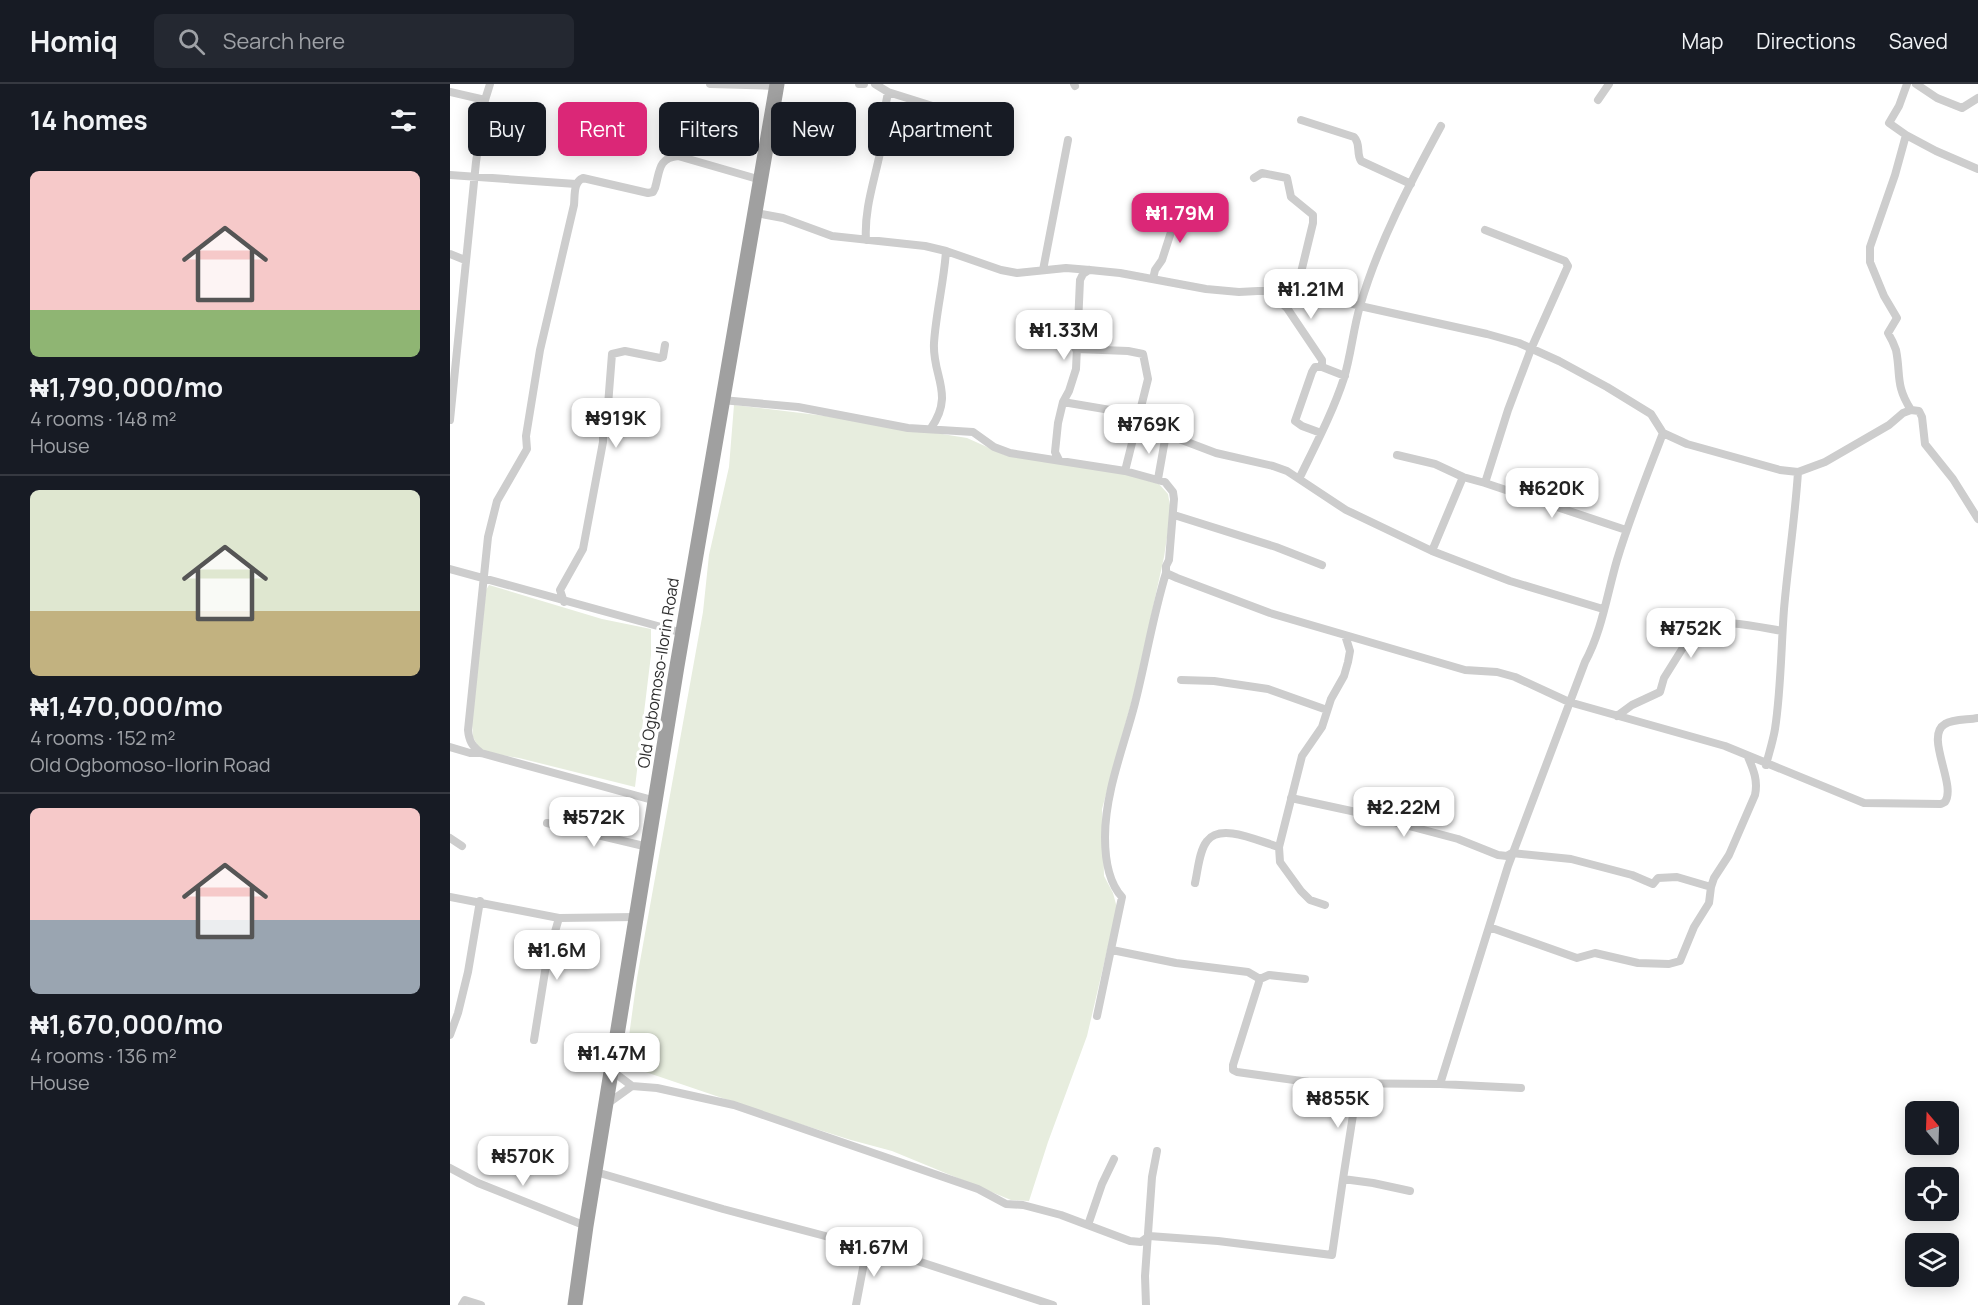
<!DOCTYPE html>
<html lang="en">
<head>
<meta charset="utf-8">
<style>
  body { margin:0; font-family:Manrope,sans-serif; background:#242831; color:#f1f3f6; height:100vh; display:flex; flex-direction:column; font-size:22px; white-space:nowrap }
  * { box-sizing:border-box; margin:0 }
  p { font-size:20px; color:#9ea1a6 }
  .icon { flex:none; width:33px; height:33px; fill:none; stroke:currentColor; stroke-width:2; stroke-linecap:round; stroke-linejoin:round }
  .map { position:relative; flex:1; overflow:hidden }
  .drawer { display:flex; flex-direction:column; background:#171b24; width:450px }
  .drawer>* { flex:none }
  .banner { position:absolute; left:18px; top:18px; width:570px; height:54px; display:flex; gap:12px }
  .needle { width:39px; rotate:341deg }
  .fabs { position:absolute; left:1455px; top:1017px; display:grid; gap:12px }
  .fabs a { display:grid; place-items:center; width:54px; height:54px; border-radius:9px; background:#171b24; box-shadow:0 3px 15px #0003; font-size:30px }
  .price { position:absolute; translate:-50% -51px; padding:0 14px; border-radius:12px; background:#fff; color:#222; font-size:20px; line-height:39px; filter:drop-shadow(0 2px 3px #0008) }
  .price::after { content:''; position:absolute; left:50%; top:36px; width:18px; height:14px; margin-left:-9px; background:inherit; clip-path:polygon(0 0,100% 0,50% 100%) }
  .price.active { background:#db2777; color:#fff }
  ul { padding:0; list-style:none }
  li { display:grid; align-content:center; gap:12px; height:318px; padding:0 30px }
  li+li { border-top:2px solid #363941 }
  li span { display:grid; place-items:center; height:186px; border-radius:9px; color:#555 }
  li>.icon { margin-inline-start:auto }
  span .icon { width:108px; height:108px; fill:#fffc; stroke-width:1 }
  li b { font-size:26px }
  h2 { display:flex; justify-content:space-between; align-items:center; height:72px; padding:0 30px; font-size:26px }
  .tag { padding:0 21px; border-radius:9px; background:#171b24; box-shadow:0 3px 15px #0003; font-size:21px; line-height:54px }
  .tag.active { background:#db2777; color:#fff }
  header { display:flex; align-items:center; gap:36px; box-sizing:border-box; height:84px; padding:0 30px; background:#171b24; border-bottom:2px solid #363941 }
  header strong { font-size:28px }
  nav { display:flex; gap:33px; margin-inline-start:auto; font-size:21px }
  .search { width:420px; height:54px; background:#242831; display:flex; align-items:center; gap:15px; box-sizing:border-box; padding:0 21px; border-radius:9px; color:#9ea1a6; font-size:22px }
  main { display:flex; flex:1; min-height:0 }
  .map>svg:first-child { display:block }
  .green { fill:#e7edde }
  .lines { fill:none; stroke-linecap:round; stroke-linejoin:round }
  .minor { stroke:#cdcdcd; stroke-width:8 }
  .trunk { stroke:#a0a0a0; stroke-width:15 }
  .labels { text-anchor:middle; stroke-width:6; stroke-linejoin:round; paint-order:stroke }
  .street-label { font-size:16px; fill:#303030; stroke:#fff }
</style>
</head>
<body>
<header>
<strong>Homiq</strong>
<div class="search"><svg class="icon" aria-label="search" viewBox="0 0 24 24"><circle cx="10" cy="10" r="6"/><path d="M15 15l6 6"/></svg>Search here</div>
<nav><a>Map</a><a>Directions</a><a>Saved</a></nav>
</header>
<main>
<section class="drawer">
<h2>14 homes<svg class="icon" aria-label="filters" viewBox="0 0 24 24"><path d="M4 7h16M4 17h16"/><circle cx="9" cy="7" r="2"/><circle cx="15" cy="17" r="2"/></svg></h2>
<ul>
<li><span style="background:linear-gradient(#f6c9c9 75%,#8fb573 0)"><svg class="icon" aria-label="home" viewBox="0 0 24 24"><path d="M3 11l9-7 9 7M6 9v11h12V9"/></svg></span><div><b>₦1,790,000/mo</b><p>4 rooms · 148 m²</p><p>House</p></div></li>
<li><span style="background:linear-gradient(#dfe7d0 65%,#c2b280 0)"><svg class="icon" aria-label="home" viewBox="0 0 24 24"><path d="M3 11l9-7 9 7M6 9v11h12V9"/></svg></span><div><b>₦1,470,000/mo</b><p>4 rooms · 152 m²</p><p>Old Ogbomoso-Ilorin Road</p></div></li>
<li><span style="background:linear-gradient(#f6c9c9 60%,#9aa5b1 0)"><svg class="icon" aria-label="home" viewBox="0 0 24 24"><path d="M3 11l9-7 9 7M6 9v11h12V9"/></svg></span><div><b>₦1,670,000/mo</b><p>4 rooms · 136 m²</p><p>House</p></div></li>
</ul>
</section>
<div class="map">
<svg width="1528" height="1221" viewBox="0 0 1528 1221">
  <rect width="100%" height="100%" fill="#fff"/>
  <path class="green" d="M284,321L392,334L517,354L555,371L671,389L709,400L718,410L721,427L714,473L685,605L652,725L654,792L663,809L667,824L637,952L598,1058L579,1117L561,1116L442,1067L401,1056L331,1034L175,981L187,894L253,528L259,471L279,383Z
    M39,501L152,535L201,545V571L185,703L69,674L39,669L29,664L23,653L22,639L36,506Z"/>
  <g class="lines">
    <path class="minor" d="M260,0L327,2
      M409,0H414
      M425,0L438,8L492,25
      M624,0L625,2
      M1457,0L1449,22L1439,39L1456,51L1445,91L1420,163V178L1434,212L1447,234L1438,249C1441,254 1444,260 1446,266C1451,291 1445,301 1461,326L1469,327L1472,333L1475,360L1503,395L1528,435
      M1466,0L1487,14L1512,24L1528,14
      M0,8L35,16
      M1148,16L1159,0
      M851,36L904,53C911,60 906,69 911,77L961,100
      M1456,51L1486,67L1528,85
      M0,91L126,100
      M804,94L812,89L837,94L841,113L863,131V139L847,205
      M306,129L333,134L382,152L475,162L496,167L551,186L567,189L616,184L640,186L670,189L756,205L789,208L847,205L910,222L1037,250L1069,259L1109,277L1157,303L1201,330L1213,349L1237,360L1330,386L1348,388L1375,378L1439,341L1453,329L1461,326
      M416,156C414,126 424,98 430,69C432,61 430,53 431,45C433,33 436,20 438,8
      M0,170L15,176
      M593,186L618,56
      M703,195L705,186L712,176L722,145L735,143L759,129
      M817,206L837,224L872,276V283
      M626,265L678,267L693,270L698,295L675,387
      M272,316L348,323L458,344L523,348L544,363L560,369L675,387L715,398L723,408L724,415L719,476L716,482V489L727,494L820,529L1015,586L1047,588L1065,593L1119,618L1275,662L1414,719L1491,720L1495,718C1507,701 1474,652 1495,640C1503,635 1518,636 1528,634
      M613,318L672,328L703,339L716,350L766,369L823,382L837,387L896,426L982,467L1060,497L1153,525
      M0,336L26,78L35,16L40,0
      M481,344C505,310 482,292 484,259C486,228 494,198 496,167
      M871,349L852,342L845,337L862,288L865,283H872L895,292
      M947,371L985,380L1013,393
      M609,376L605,368L608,339L613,318L619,307L626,285L630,196L633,190L639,186
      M708,395L716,350
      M849,395C865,362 883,328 894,294C901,271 903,246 910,222C928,160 960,99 991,42
      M1035,399L1176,446
      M724,431L826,463L872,481
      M982,467L1013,393L1035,399L1058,326L1081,265L1118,182L1115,177L1035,146
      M0,485L233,549
      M114,518L110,506L133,465L153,358V344L157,334L162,270L175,267L210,274L213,273L215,261
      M731,596L764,597L818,605L877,626
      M1167,632L1182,621L1210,608L1214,594L1244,546C1271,533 1304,542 1332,547
      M0,663L20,669H31L206,717
      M31,669C22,662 19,657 18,646L38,453L47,417L77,365L76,352L90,266L124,121C125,112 123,98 133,94L198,109L203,108L205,104C210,87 208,74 228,72L311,96
      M1316,681C1319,669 1323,657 1325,645C1331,606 1331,565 1334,525C1338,479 1345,434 1348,388
      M841,714L906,728L1008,755L1048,771L1057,772L1062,769L1121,775L1182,791L1203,800L1208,794L1227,793L1261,803
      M97,739L198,763
      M0,754L12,762
      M745,799C748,786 749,767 757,757C771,738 810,758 829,763
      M0,813L109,834L186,833
      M875,821L860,816L851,807L830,778L829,763L852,672L872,643L881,615L894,592L898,578L900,567L895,551
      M1039,843L1127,874L1145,869L1188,879L1219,880L1230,877L1244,843L1259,819L1261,803L1264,794L1279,771L1305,711C1308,697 1304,687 1298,673
      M662,866L726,879L798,888L810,895
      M855,895L819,891L810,895L783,981V986L787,988L866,999L990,1000L1058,782L1135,578C1152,547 1157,510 1167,476C1180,433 1197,391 1213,349
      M647,932L672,813C658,798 655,773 655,753C655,708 674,662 685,619C696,576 703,531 716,489
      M0,951L8,929L18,888L30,817
      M84,956L97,875L109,834
      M162,987L182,1002L207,1004L284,1021L528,1105L556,1120L573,1121L611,1131L680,1157L691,1158L699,1152L768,1157L882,1171L893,1095L923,1099L960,1107
      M990,1000L1071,1004
      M157,1020L182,1002
      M0,1084L28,1099L136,1142
      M146,1088L273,1125L455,1173L603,1221
      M893,1095L908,999
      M638,1141L652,1100L664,1075
      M12,1221L15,1216L31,1221
      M406,1221L417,1163
      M696,1221L695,1192L702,1093L707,1067"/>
    <path class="trunk" d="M125,1221L136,1142L227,582L327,0"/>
  </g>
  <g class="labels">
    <g class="street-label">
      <text transform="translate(208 589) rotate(-81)" y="6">Old Ogbomoso-Ilorin Road</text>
    </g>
  </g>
</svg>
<div class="fabs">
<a><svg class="needle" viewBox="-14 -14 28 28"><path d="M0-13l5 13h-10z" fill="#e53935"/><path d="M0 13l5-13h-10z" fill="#9ea1a6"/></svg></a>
<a><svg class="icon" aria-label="locate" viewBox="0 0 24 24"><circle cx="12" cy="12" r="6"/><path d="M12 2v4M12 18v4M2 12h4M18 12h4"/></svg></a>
<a><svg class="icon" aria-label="layers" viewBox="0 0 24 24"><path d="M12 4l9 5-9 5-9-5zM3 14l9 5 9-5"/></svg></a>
</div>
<b class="price active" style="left:730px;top:160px">₦1.79M</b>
<b class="price" style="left:861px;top:236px">₦1.21M</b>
<b class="price" style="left:614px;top:277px">₦1.33M</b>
<b class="price" style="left:166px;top:365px">₦919K</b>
<b class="price" style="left:699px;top:371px">₦769K</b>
<b class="price" style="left:1102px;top:435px">₦620K</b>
<b class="price" style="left:1241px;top:575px">₦752K</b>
<b class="price" style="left:954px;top:754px">₦2.22M</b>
<b class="price" style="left:144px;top:764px">₦572K</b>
<b class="price" style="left:107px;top:897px">₦1.6M</b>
<b class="price" style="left:162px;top:1000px">₦1.47M</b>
<b class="price" style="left:888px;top:1045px">₦855K</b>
<b class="price" style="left:73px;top:1103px">₦570K</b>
<b class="price" style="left:424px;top:1194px">₦1.67M</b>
<div class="banner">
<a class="tag">Buy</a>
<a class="tag active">Rent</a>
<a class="tag">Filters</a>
<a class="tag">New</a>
<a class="tag">Apartment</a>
</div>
</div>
</main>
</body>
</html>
